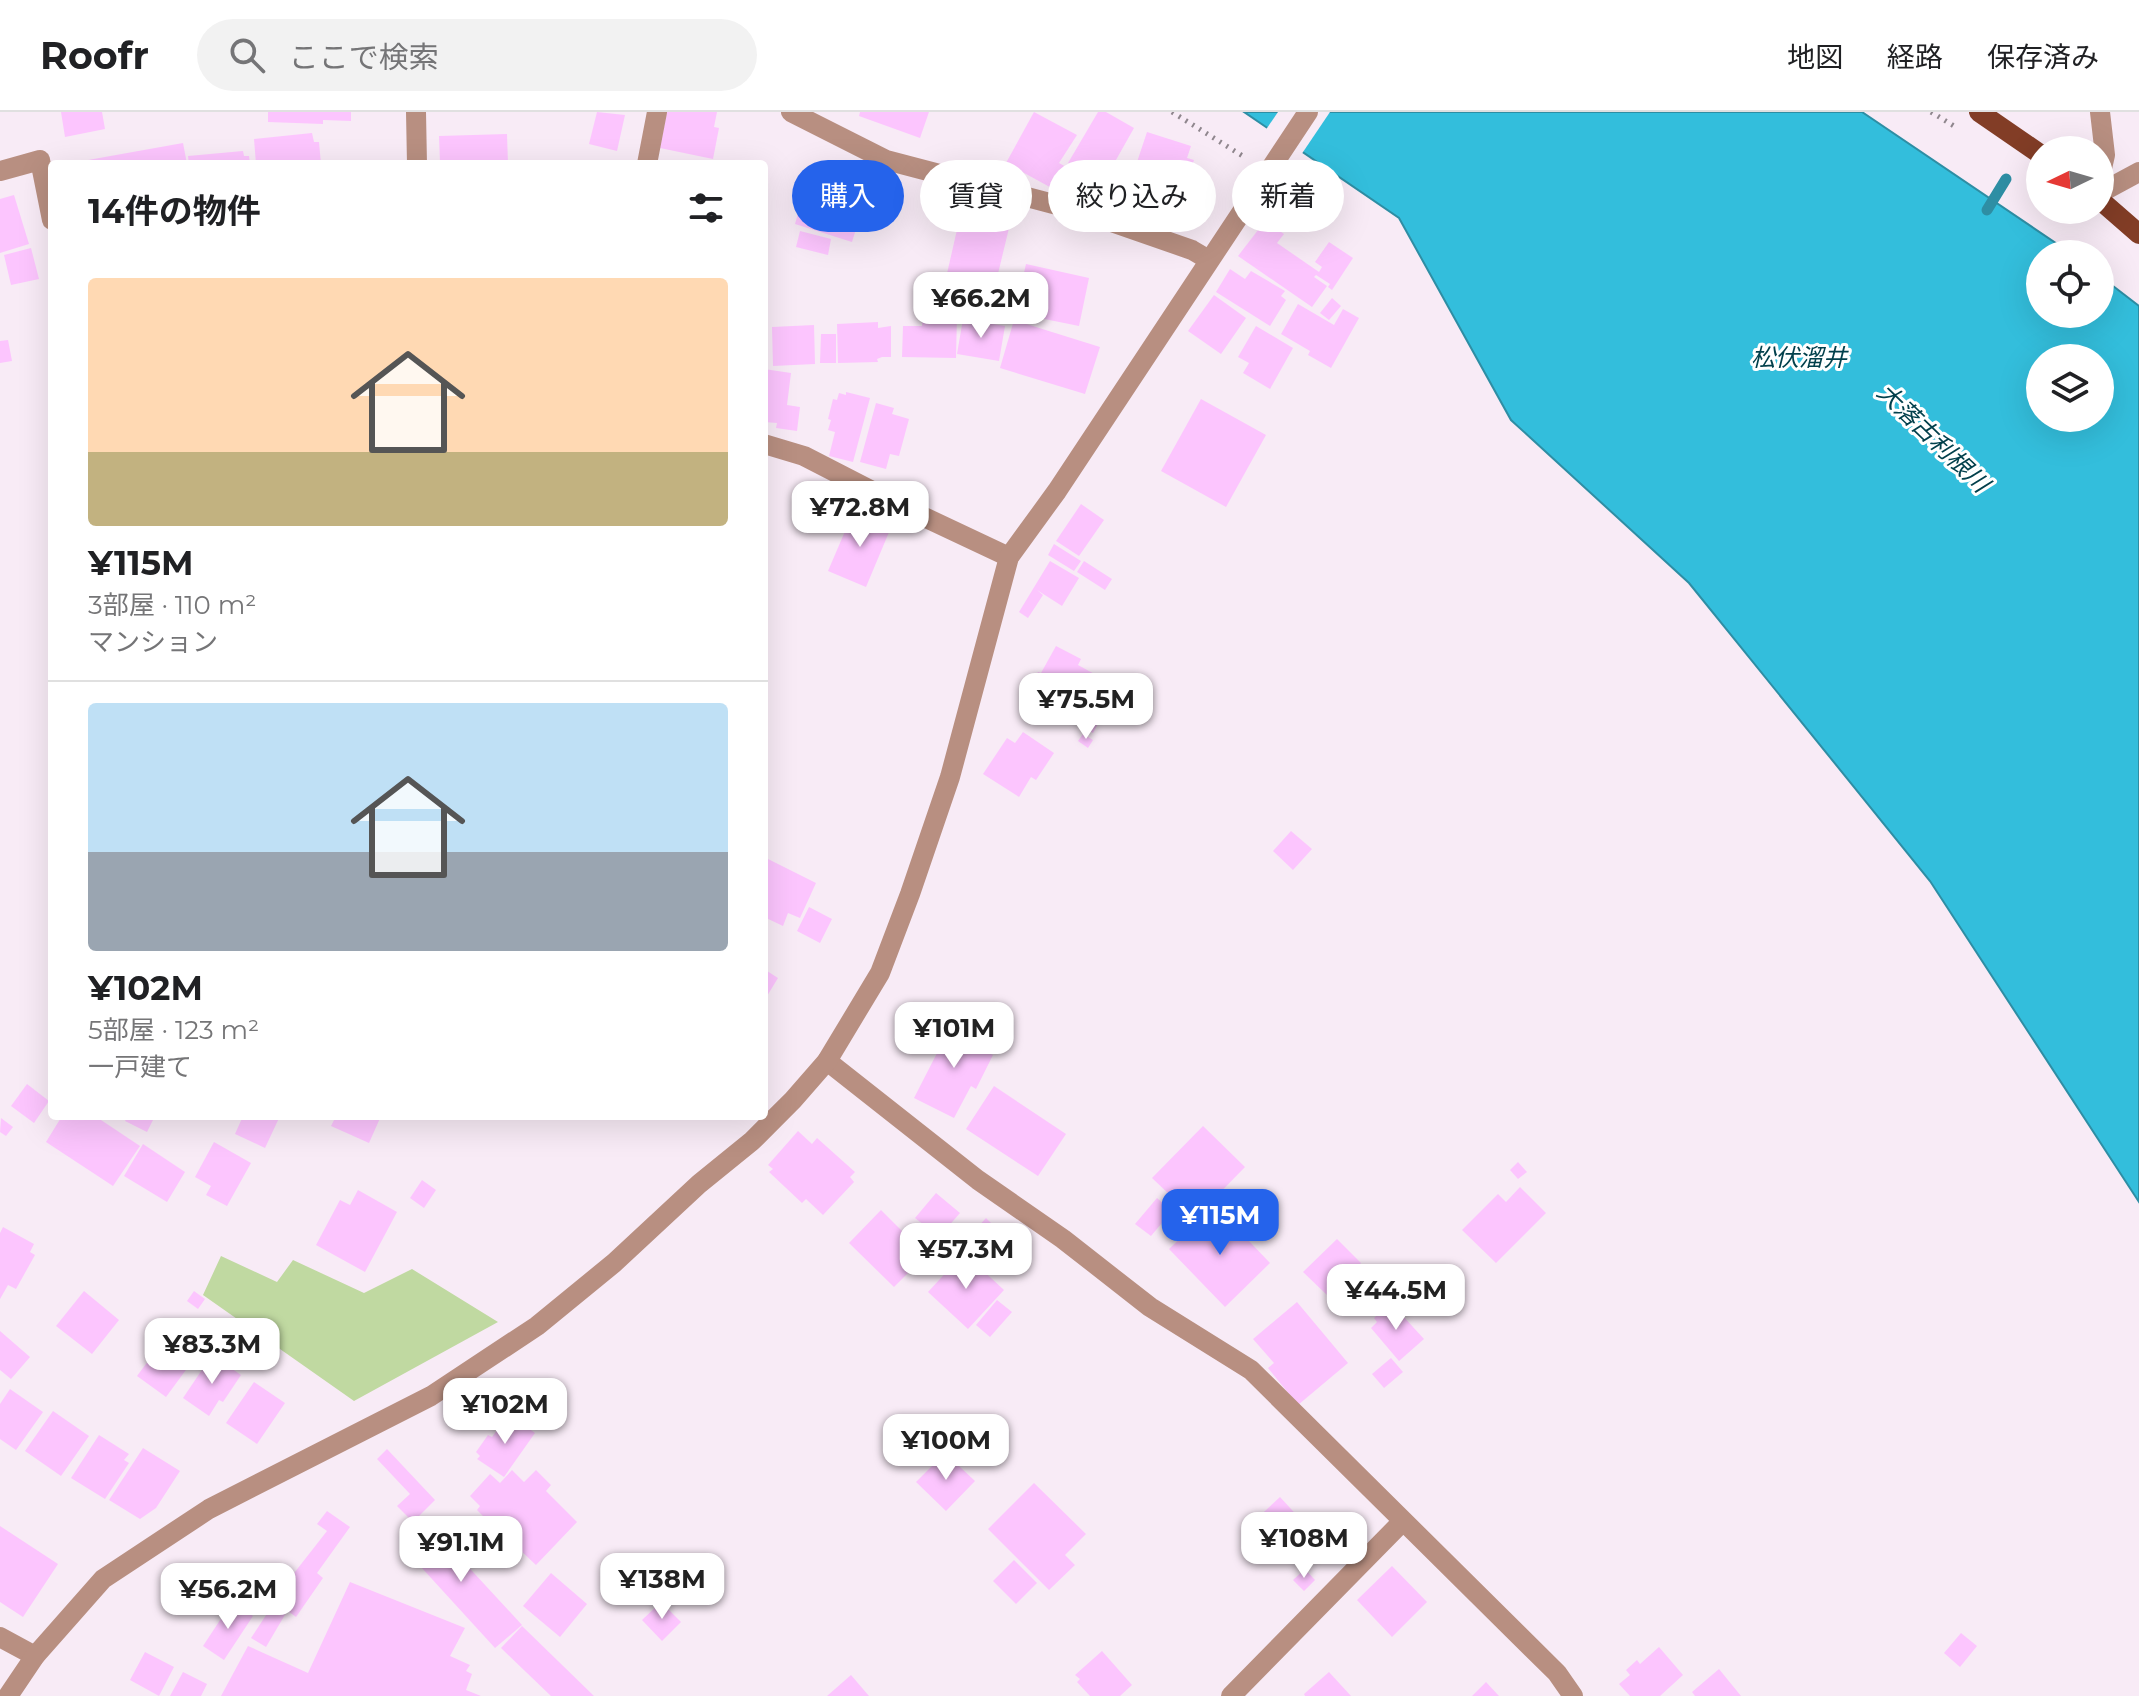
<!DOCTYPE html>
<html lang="ja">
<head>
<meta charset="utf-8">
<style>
  body { margin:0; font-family:Montserrat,"Noto Sans JP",sans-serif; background:#f2f2f2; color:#202124; height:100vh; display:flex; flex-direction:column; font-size:30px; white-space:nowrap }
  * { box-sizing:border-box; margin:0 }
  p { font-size:26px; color:#757577 }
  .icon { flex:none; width:44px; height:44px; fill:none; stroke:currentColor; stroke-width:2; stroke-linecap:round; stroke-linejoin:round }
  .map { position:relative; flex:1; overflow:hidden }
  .side { position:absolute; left:48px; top:48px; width:720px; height:960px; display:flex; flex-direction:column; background:#fff; border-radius:8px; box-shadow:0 8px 32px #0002 }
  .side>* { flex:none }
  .hud { position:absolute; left:792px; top:48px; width:760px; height:72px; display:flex; gap:16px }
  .needle { width:52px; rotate:265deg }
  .buttons { position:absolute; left:2026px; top:24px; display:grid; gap:16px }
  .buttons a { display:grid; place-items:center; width:88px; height:88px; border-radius:50%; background:#fff; box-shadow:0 8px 32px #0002; font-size:40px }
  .price { position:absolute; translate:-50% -68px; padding:0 18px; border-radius:16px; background:#fff; color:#222; font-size:26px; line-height:52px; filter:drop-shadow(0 2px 4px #0008) }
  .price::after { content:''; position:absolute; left:50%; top:48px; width:24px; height:18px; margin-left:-12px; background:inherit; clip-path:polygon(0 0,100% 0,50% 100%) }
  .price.current { background:#2563eb; color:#fff }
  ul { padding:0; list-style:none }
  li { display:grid; align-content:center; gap:16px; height:424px; padding:0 40px }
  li+li { border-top:2px solid #e0e0e0 }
  li span { display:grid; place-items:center; height:248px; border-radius:8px; color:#555 }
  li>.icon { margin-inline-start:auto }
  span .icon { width:144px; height:144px; fill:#fffc; stroke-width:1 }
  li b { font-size:34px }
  h2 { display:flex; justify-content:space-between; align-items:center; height:96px; padding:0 40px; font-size:34px }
  .tag { padding:0 28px; border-radius:36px; background:#fff; box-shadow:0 8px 32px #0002; font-size:28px; line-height:72px }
  .tag.current { background:#2563eb; color:#fff }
  header { display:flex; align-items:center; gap:48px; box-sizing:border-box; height:112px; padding:0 40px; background:#fff; border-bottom:2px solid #e0e0e0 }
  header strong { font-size:38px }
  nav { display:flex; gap:44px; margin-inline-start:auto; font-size:28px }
  .search { width:560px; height:72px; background:#f2f2f2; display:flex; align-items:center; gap:20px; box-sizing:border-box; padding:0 28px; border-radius:44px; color:#757577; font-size:30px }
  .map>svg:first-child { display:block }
  .green { fill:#c0d9a1 }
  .water { fill:#33bedc; stroke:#2e8ea4; stroke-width:2; fill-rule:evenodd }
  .pier { fill:#f8ebf6 }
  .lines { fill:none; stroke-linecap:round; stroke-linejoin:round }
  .stream { stroke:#2e8ea4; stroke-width:11 }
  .building { fill:#fcc5fe }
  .path { stroke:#8f868d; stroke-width:5; stroke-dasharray:2 6; stroke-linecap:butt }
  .minor { stroke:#b88f81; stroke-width:20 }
  .tertiary { stroke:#b88f81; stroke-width:20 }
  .primary { stroke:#823d26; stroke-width:20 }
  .labels { text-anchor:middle; stroke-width:6; stroke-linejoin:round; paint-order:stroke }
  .water-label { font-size:24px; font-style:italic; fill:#02404c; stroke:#fff }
</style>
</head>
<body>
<header>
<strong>Roofr</strong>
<div class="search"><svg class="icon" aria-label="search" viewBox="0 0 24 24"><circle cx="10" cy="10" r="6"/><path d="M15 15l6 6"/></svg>ここで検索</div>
<nav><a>地図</a><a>経路</a><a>保存済み</a></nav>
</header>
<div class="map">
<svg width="2139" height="1584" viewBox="0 0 2139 1584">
  <rect width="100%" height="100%" fill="#f8ebf6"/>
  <path class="green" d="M221,1144L277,1170L293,1148L364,1181L412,1157L498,1210L354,1289L203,1183Z"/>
  <path class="water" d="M1244,0H1862L2072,142H2040V202H2100V164L2139,194V1090L1930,769L1689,471L1511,308L1399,106ZM2040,246H2100V306H2040Z"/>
  <path class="pier" d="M1278,0H1330L1301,43L1265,19Z"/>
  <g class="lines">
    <path class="stream" d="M1987,98L2006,67"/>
  </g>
  <path class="building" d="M61,0H102L105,17L65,25Z
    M268,0H351V9L323,8V12L268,10Z
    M597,0L625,3L617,39L589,32Z
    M667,0H717L714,15L719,16L713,47L660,36Z
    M860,0H929L920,26L859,4Z
    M1034,0L1077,23L1059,51L1068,56L1057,79L1006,51Z
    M1098,0H1106L1134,16L1103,71L1068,51Z
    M1147,20L1191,34L1187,46L1194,48L1173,109L1123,92Z
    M312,21L314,30H319L321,52H256L254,27Z
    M507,22L508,52L440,50L439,24Z
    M183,31L187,52H78L77,50Z
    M243,39L244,44H249L250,52H189L188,44Z
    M812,54L841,62L831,95L860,104L852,130L795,112Z
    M14,83L29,132L0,141V87Z
    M961,100L1010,112L989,199L941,188Z
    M1265,109L1284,122L1277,131L1319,160L1322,155L1315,150L1329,130L1353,146L1332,178L1328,175L1330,172L1316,163L1314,165L1327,174L1312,195L1238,144Z
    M800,119L831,127L828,143L796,135Z
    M31,136L39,167L11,173L4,143Z
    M1026,152L1089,166L1079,214L1015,201Z
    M1230,157L1245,167L1251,159L1285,179L1281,184L1286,188L1270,214L1216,180Z
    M1214,183L1246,206L1221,242L1188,219Z
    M1332,186L1341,194L1329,208L1320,201Z
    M1298,192L1334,213L1343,197L1359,206L1331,256L1308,243L1310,239L1281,222Z
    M923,202L957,203L956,246L902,245L903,214H922Z
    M963,207L1005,214L999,249L957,242Z
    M1014,208L1100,235L1085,282L1000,256Z
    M878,210V216L891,214V245H882L877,247L878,250L838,251L837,212Z
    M814,213L815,252L773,254L772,215Z
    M1256,214L1293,236L1270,277L1243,261L1249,251L1238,245Z
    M821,222H836V251H820Z
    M8,228L12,249L0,251V229Z
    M764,257L791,261L787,293L800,295L797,319L776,316L777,311L764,310Z
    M846,280L870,286L853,350L829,344L835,320L828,318L831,308L828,307L833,287L837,288L839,281L846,283Z
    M1201,287L1266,323L1226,395L1161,359Z
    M876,291L894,296L892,302L909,307L899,344L890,342L886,357L860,350Z
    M1081,392L1104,408L1079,444L1056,429Z
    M858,403L867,407L869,403L892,413L866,475L828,459L849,410L854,412Z
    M1054,432L1081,449L1074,459L1048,443Z
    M1050,449L1079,466L1062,494L1037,478L1043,483L1028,506L1019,500Z
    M1084,449L1112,467L1105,478L1077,460Z
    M1056,534L1081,547L1078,553L1118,575L1093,621L1025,583L1038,560L1041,561Z
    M1023,620L1054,641L1036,668L1031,665L1019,685L983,662L1007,626L1015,631Z
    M1083,622L1093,628L1088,636L1078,629Z
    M1291,719L1312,737L1293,758L1273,739Z
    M764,745L816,771L800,806L788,801L783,814L764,805Z
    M809,795L832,807L820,831L797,819Z
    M764,857L778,866L764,889Z
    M955,906L977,917L970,932L993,943L976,977L971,974L954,1006L914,986Z
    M27,972L49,989L34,1011L11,994Z
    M994,974L1066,1022L1038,1064L966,1017Z
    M62,1004H95L140,1034L113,1074L46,1030Z
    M128,1004H155L147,1020L125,1009Z
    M243,1004H280L265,1036L235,1022Z
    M336,1004H381L369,1031L331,1014Z
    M1,1006L13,1015L6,1024L0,1020Z
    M1203,1014L1245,1055L1201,1100L1197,1096L1190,1102L1152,1066Z
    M798,1019L812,1032L817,1026L855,1060L850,1065L854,1070L823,1103L806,1087L802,1091L769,1060L773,1057L768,1053Z
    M214,1030L251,1051L227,1094L206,1083L211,1074L195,1065Z
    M143,1032L185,1060L167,1090L124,1064Z
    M1518,1050L1527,1060L1518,1067L1510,1058Z
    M422,1068L436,1078L424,1096L410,1086Z
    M1520,1075L1546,1101L1496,1151L1462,1118L1498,1082L1506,1090Z
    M358,1078L397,1100L365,1160L316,1133L340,1088L350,1093Z
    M936,1081L960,1101L939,1125L915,1106Z
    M1157,1086L1172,1099L1151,1124L1135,1112Z
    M881,1098L926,1143L894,1175L849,1131Z
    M1208,1100L1219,1112L1226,1105L1270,1151L1225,1195L1169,1137Z
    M986,1106L994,1114L985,1125L976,1117Z
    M3,1115L34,1132L30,1140L35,1143L16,1177L8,1173L0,1187V1121Z
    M1337,1127L1361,1151L1328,1184L1303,1160Z
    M939,1134L946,1140L938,1148L931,1142Z
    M964,1141L1004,1178L968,1217L928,1180Z
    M84,1179L119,1208L92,1242L56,1214Z
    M194,1179L205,1187L198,1197L187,1189Z
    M997,1188L1012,1200L990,1225L976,1213Z
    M1297,1190L1348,1251L1298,1293L1268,1256L1274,1251L1253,1227Z
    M1391,1191L1424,1227L1399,1249L1371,1216L1377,1210L1374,1206Z
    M0,1219L30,1245L11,1267L0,1258Z
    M166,1225L194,1247L166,1285L137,1264Z
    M212,1243L241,1263L223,1290L219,1288L209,1304L183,1286Z
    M1391,1246L1403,1260L1384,1276L1372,1262Z
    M254,1270L285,1291L257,1332L226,1311Z
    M10,1277L43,1300L16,1338L0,1327V1292Z
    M530,1280L549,1296L533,1315L514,1300Z
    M53,1299L89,1324L61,1364L25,1339Z
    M509,1302L535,1321L504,1365L477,1347L480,1344L476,1340L488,1323L492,1325Z
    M99,1323L129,1342L124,1348L129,1351L105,1387L71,1366Z
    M143,1336L180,1359L156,1396L140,1407L109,1388Z
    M387,1337L435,1388L413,1410L397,1394L410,1382L377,1347Z
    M945,1341L975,1369L946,1399L916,1370Z
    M512,1358L524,1370L536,1358L551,1373L546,1379L577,1410L536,1453L504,1423L500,1426L487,1414L490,1411L477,1398L480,1394L470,1384L490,1362L500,1371Z
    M1034,1371L1086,1422L1065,1443L1075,1453L1049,1478L988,1417Z
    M1280,1385L1315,1423L1287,1449L1252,1411Z
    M327,1399L350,1415L317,1461L323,1466L296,1505L273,1488L327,1419L317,1412Z
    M1336,1405L1356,1427L1333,1450L1312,1428Z
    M425,1408L522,1513L495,1536L400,1432Z
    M0,1414L58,1452L23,1505L0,1490Z
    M1014,1448L1037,1471L1016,1492L993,1469Z
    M1392,1454L1427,1490L1392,1525L1357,1488Z
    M1305,1457L1315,1468L1304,1479L1293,1468Z
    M551,1461L587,1492L560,1525L523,1494Z
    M350,1470L465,1516L450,1544L470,1553L466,1559L472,1562L466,1578L481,1584H221L248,1534L308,1561Z
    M232,1490L253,1504L224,1548L203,1534Z
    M661,1490L681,1510L662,1529L642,1508Z
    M272,1494L286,1501L266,1535L251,1526Z
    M522,1514L594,1584H551L501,1536Z
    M1961,1521L1977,1534L1960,1555L1944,1541Z
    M1659,1535L1683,1563L1660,1584H1630L1619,1572L1630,1563L1626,1558L1637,1548L1640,1552Z
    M1102,1539L1132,1573L1120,1584H1090L1077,1570L1080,1567L1075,1563Z
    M145,1540L174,1555L159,1584L130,1568Z
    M1719,1557L1741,1584H1695L1692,1580Z
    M183,1560L207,1572L201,1584H170Z
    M1329,1560L1351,1584H1305L1304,1582Z
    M851,1563L869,1584H827Z
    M1486,1570L1499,1584H1472Z"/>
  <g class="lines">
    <path class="path" d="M1172,0L1246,46
      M1931,0L1954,14"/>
    <path class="minor" d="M416,0L417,52
      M791,0L886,48L1080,99L1192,138L1209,148
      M2100,0L2105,43L2100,65
      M647,52L657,0
      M0,59L40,48L52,108
      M764,332L804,344L907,397L1009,445
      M827,949L978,1068L1063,1127L1150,1195L1251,1258L1557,1561L1573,1584
      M0,1525L35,1544
      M1231,1584L1403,1409"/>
    <path class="tertiary" d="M2100,81L2139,60
      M8,1584L35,1544L103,1467L209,1397L431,1284L537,1214L614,1151L699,1072L752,1029L793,988L827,949L880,861L910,782L950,665L1009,445L1057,379L1308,0"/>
    <path class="primary" d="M1979,0L2040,42
      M2100,88L2139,122"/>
  </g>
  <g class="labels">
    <g class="water-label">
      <text x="1799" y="254">松伏溜井</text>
      <text transform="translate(1933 326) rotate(44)" y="8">大落古利根川</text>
    </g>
  </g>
</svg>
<div class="buttons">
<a><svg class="needle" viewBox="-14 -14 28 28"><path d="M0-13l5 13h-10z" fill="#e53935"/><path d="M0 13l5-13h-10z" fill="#757577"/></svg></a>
<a><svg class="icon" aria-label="locate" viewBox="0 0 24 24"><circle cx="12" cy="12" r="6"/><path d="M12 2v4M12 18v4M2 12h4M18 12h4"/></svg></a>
<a><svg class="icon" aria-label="layers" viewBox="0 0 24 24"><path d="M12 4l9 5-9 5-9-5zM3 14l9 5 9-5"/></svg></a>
</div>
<b class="price" style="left:981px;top:228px">¥66.2M</b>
<b class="price" style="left:860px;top:437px">¥72.8M</b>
<b class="price" style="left:1086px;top:629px">¥75.5M</b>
<b class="price" style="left:954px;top:958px">¥101M</b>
<b class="price current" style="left:1220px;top:1145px">¥115M</b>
<b class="price" style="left:966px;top:1179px">¥57.3M</b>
<b class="price" style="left:1396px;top:1220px">¥44.5M</b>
<b class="price" style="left:212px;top:1274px">¥83.3M</b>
<b class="price" style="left:505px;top:1334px">¥102M</b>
<b class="price" style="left:946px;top:1370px">¥100M</b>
<b class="price" style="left:1304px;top:1468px">¥108M</b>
<b class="price" style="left:461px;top:1472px">¥91.1M</b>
<b class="price" style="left:662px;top:1509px">¥138M</b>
<b class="price" style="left:228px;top:1519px">¥56.2M</b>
<div class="hud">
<a class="tag current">購入</a>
<a class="tag">賃貸</a>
<a class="tag">絞り込み</a>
<a class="tag">新着</a>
</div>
<section class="side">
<h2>14件の物件<svg class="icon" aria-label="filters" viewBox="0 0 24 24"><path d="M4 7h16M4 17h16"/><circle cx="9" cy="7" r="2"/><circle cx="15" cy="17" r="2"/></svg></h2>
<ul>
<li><span style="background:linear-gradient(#ffd9b3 70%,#c2b280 0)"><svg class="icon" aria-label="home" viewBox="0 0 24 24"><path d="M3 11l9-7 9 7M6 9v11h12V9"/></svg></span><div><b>¥115M</b><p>3部屋 · 110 m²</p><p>マンション</p></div></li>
<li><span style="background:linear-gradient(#bfe0f5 60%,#9aa5b1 0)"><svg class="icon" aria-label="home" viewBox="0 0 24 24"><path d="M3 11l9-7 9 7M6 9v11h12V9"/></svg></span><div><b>¥102M</b><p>5部屋 · 123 m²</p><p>一戸建て</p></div></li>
</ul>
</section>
</div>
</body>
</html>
